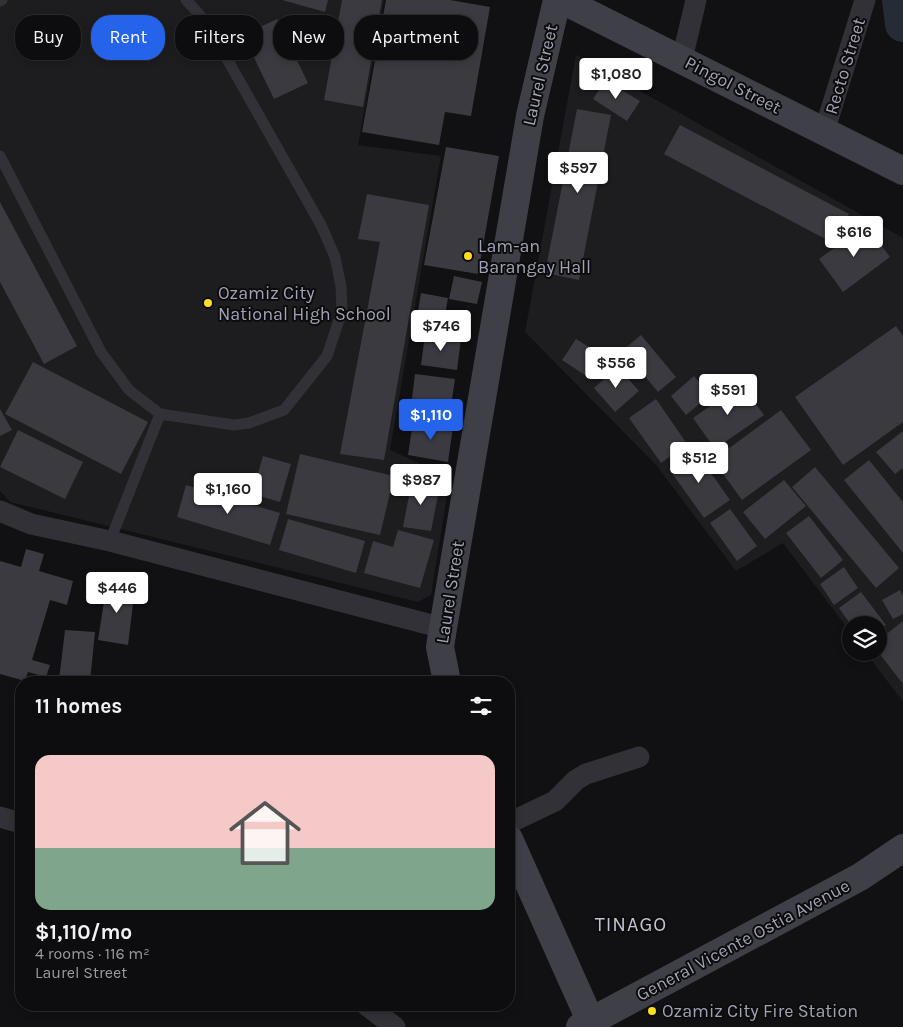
<!DOCTYPE html>
<html lang="en">
<head>
<meta charset="utf-8">
<style>
  body { margin:0; font-family:Karla,sans-serif; background:#161517; color:#f1f3f6; height:100vh; display:flex; flex-direction:column; font-size:19px; white-space:nowrap }
  * { box-sizing:border-box; margin:0 }
  p { font-size:16px; color:#9a9b9e }
  .icon { flex:none; width:28px; height:28px; fill:none; stroke:currentColor; stroke-width:2; stroke-linecap:round; stroke-linejoin:round }
  .map { position:relative; flex:1; overflow:hidden }
  .side { position:absolute; left:15px; top:676px; width:500px; height:335px; display:flex; flex-direction:column; background:#0d0c0e; border-radius:20px; box-shadow:0 2px 8px #0003,0 0 0 1px #2d2c2e }
  .side>* { flex:none }
  .guide { position:absolute; left:15px; top:15px; width:500px; height:45px; display:flex; gap:10px }
  .buttons { position:absolute; left:842px; top:616px; display:grid; gap:10px }
  .buttons a { display:grid; place-items:center; width:45px; height:45px; border-radius:50%; background:#0d0c0e; box-shadow:0 2px 8px #0003,0 0 0 1px #2d2c2e; font-size:25px }
  .price { position:absolute; translate:-50% -42px; padding:0 11px; border-radius:5px; background:#fff; color:#222; font-size:16px; line-height:32px; filter:drop-shadow(0 1px 2px #0008) }
  .price::after { content:''; position:absolute; left:50%; top:30px; width:15px; height:11px; margin-left:-8px; background:inherit; clip-path:polygon(0 0,100% 0,50% 100%) }
  .price.current { background:#2563eb; color:#fff }
  ul { padding:0; list-style:none }
  li { display:grid; align-content:center; gap:10px; height:265px; padding:0 20px }
  li span { display:grid; place-items:center; height:155px; border-radius:15px; color:#555 }
  li>.icon { margin-inline-start:auto }
  span .icon { width:90px; height:90px; fill:#fffc; stroke-width:1 }
  li b { font-size:21px }
  h2 { display:flex; justify-content:space-between; align-items:center; height:60px; padding:0 20px; font-size:21px }
  .chip { padding:0 18px; border-radius:20px; background:#0d0c0e; box-shadow:0 2px 8px #0003,0 0 0 1px #2d2c2e; font-size:18px; line-height:45px }
  .chip.current { background:#2563eb; color:#fff }
  .map>svg:first-child { display:block }
  .built { fill:#1d1c1f }
  .lines { fill:none; stroke-linecap:round; stroke-linejoin:round }
  .river { stroke:#262c36; stroke-width:36 }
  .building { fill:#3a3a40 }
  .lane { stroke:#313137; stroke-width:11 }
  .street { stroke:#313137; stroke-width:21 }
  .secondary { stroke:#3f3f47; stroke-width:28 }
  .poi-dot { fill:#fcde1e; stroke:#0c0b0d; stroke-width:2 }
  .labels { text-anchor:middle; stroke-width:4; stroke-linejoin:round; paint-order:stroke }
  .street-label { font-size:18px; fill:#a1a3b4; stroke:#0c0b0d }
  .poi-label { font-size:18px; fill:#a1a3b4; stroke:#0c0b0d; text-anchor:start }
  .quarter-label { font-size:20px; letter-spacing:1px; fill:#c2c3d0; stroke:#0c0b0d }
</style>
</head>
<body>
<div class="map">
<svg width="903" height="1027" viewBox="0 0 903 1027">
  <rect width="100%" height="100%" fill="#111012"/>
  <path class="built" d="M0,0H384L358,145L441,156L390,450L450,477L431,595L418,602L10,502L0,491Z
    M576,55L903,238V702L866,653L879,652V625H851V633L783,543L736,571L656,465L525,332Z"/>
  <g class="lines">
    <path class="river" d="M900,0L903,24"/>
  </g>
  <path class="building" d="M282,0H328L325,12Z
    M342,0H382L363,107L324,100Z
    M386,0H450L490,7L471,116L445,112L439,145L362,132Z
    M277,19L308,83L274,99L243,35Z
    M605,80L640,101L627,121L593,99Z
    M577,109L611,115L579,280L545,273Z
    M680,125L849,214L833,243L664,154Z
    M446,147L499,156L478,274L424,265Z
    M367,194L429,205L384,460L340,454L380,242L358,239Z
    M0,202L77,346L44,364L0,282Z
    M866,225L890,257L843,292L819,259Z
    M454,276L482,282L477,304L449,299Z
    M421,293L448,298L442,332L415,328Z
    M896,326L903,336V422L843,465L795,397Z
    M425,334L461,339L457,370L421,365Z
    M641,335L676,377L658,392L623,350Z
    M576,339L605,357L591,379L562,360Z
    M33,362L148,422L121,474L5,414Z
    M618,367L639,391L615,412L594,388Z
    M415,374L455,379L449,419L410,414Z
    M694,376L710,395L686,415L671,396Z
    M741,384L764,415L715,449L693,418Z
    M656,399L687,444L661,463L629,418Z
    M0,409L12,430L0,436Z
    M781,410L811,450L742,500L713,460Z
    M413,421L453,427L448,462L408,455Z
    M18,430L83,462L65,499L0,467Z
    M903,431V468L895,474L876,452Z
    M695,450L730,500L704,518L669,469Z
    M300,454L394,476L380,535L286,514Z
    M263,456L291,464L280,502L252,494Z
    M869,460L903,502V553L844,480Z
    M815,467L899,568L876,588L792,487Z
    M412,480L440,485L431,531L403,527Z
    M784,480L806,506L765,539L743,512Z
    M186,485L280,513L270,545L177,517Z
    M730,509L757,546L737,561L710,523Z
    M809,516L843,560L821,578L786,533Z
    M288,519L365,541L356,573L279,550Z
    M398,530L434,540L420,588L364,573L373,541L393,547Z
    M26,549L44,554L39,571L73,581L67,605L50,600L32,660L50,665L46,677L28,672L25,681L0,674V561L21,567Z
    M844,567L858,588L834,605L820,584Z
    M107,582L135,588L128,645L98,640Z
    M900,590L903,596V614L893,619L882,600Z
    M861,592L886,625L879,631V625H851L839,608Z
    M903,621V684L879,653V640Z
    M65,630L95,632L90,682L59,680Z"/>
  <g class="lines">
    <path class="lane" d="M0,1L2,0
      M0,156L101,352L129,390L160,414L234,425L249,423L284,410L327,356L342,311L341,286L335,257L321,225L227,59L199,14L186,0
      M110,541L160,414"/>
    <path class="street" d="M682,59L696,0
      M824,132L865,0
      M0,511L31,524L110,541L443,628
      M0,817L21,823
      M509,823L555,801L576,780L586,774L639,757
      M366,1005L395,1027"/>
    <path class="secondary" d="M562,0L903,171
      M447,682L440,647L443,628L530,116L557,0
      M509,839L590,1020
      M580,1027L860,877L903,848"/>
  </g>
  <g class="poi-dot">
    <circle cx="468" cy="256" r="5"/>
    <circle cx="208" cy="303" r="5"/>
    <circle cx="652" cy="1011" r="5"/>
  </g>
  <g class="labels">
    <g class="street-label">
      <text transform="translate(845 66) rotate(-73)" y="6">Recto Street</text>
      <text transform="translate(540 75) rotate(-77)" y="6">Laurel Street</text>
      <text transform="translate(733 85) rotate(27)" y="6">Pingol Street</text>
      <text transform="translate(450 592) rotate(-81)" y="6">Laurel Street</text>
      <text transform="translate(743 940) rotate(-28)" y="6">General Vicente Ostia Avenue</text>
    </g>
    <g class="poi-label">
      <text x="478" y="252">Lam-an<tspan x="478" dy="21">Barangay Hall</tspan></text>
      <text x="218" y="299">Ozamiz City<tspan x="218" dy="21">National High School</tspan></text>
      <text x="662" y="1017">Ozamiz City Fire Station</text>
    </g>
    <g class="quarter-label">
      <text x="631" y="931">TINAGO</text>
    </g>
  </g>
</svg>
<div class="buttons">
<a><svg class="icon" aria-label="layers" viewBox="0 0 24 24"><path d="M12 4l9 5-9 5-9-5zM3 14l9 5 9-5"/></svg></a>
</div>
<b class="price" style="left:616px;top:100px">$1,080</b>
<b class="price" style="left:578px;top:194px">$597</b>
<b class="price" style="left:854px;top:258px">$616</b>
<b class="price" style="left:441px;top:352px">$746</b>
<b class="price" style="left:616px;top:389px">$556</b>
<b class="price" style="left:728px;top:416px">$591</b>
<b class="price current" style="left:431px;top:441px">$1,110</b>
<b class="price" style="left:699px;top:484px">$512</b>
<b class="price" style="left:421px;top:506px">$987</b>
<b class="price" style="left:228px;top:515px">$1,160</b>
<b class="price" style="left:117px;top:614px">$446</b>
<div class="guide">
<a class="chip">Buy</a>
<a class="chip current">Rent</a>
<a class="chip">Filters</a>
<a class="chip">New</a>
<a class="chip">Apartment</a>
</div>
<section class="side">
<h2>11 homes<svg class="icon" aria-label="filters" viewBox="0 0 24 24"><path d="M4 7h16M4 17h16"/><circle cx="9" cy="7" r="2"/><circle cx="15" cy="17" r="2"/></svg></h2>
<ul>
<li><span style="background:linear-gradient(#f6c9c9 60%,#7fa58c 0)"><svg class="icon" aria-label="home" viewBox="0 0 24 24"><path d="M3 11l9-7 9 7M6 9v11h12V9"/></svg></span><div><b>$1,110/mo</b><p>4 rooms · 116 m²</p><p>Laurel Street</p></div></li>
</ul>
</section>
</div>
</body>
</html>
